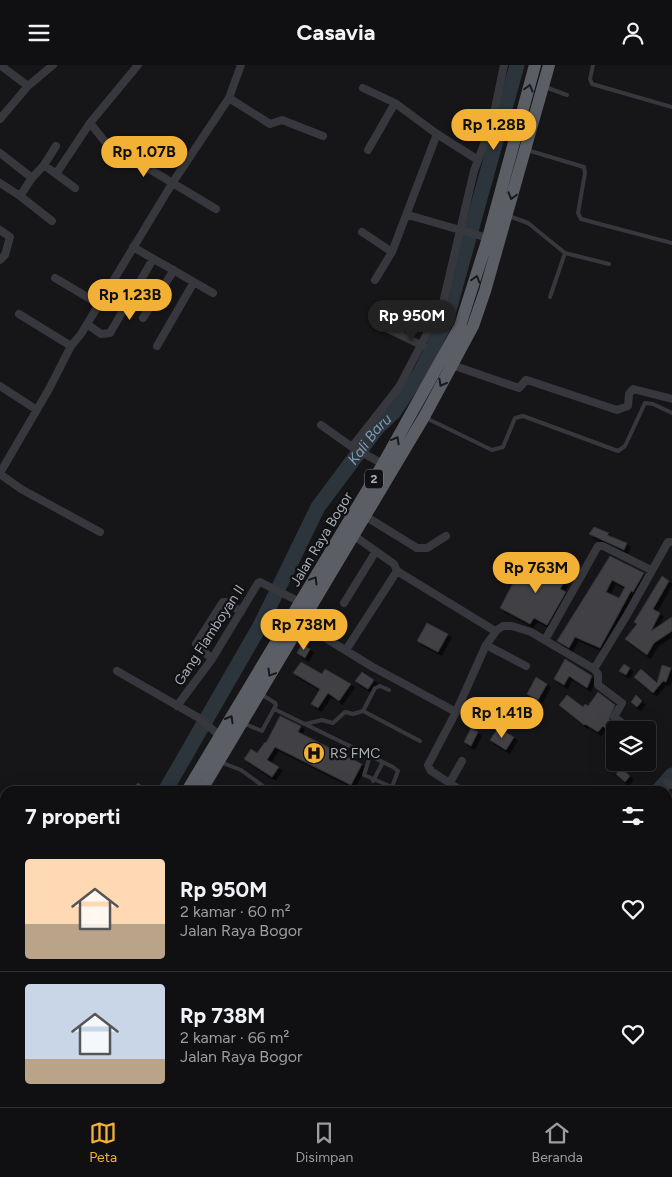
<!DOCTYPE html>
<html lang="id">
<head>
<meta charset="utf-8">
<style>
  body { margin:0; font-family:Figtree,sans-serif; background:#1e1e20; color:#f1f3f6; height:100vh; display:flex; flex-direction:column; font-size:19px; white-space:nowrap }
  * { box-sizing:border-box; margin:0 }
  p { font-size:16px; color:#9c9d9f }
  .icon { flex:none; width:28px; height:28px; fill:none; stroke:currentColor; stroke-width:2; stroke-linecap:round; stroke-linejoin:round }
  .map { position:relative; flex:1; overflow:hidden }
  .sheet { position:absolute; left:0px; top:721px; width:672px; height:321px; display:flex; flex-direction:column; background:#101012; border-radius:15px 15px 0 0; box-shadow:0 5px 20px #0002,0 0 0 1px #303032 }
  .sheet>* { flex:none }
  .controls { position:absolute; left:606px; top:656px; display:grid; gap:10px }
  .controls a { display:grid; place-items:center; width:50px; height:50px; border-radius:5px; background:#101012; box-shadow:0 5px 20px #0002,0 0 0 1px #303032; font-size:25px }
  .price { position:absolute; translate:-50% -42px; padding:0 11px; border-radius:18px; background:#f2b134; color:#111; font-size:16px; line-height:32px; filter:drop-shadow(0 1px 2px #0008) }
  .price::after { content:''; position:absolute; left:50%; top:30px; width:15px; height:11px; margin-left:-8px; background:inherit; clip-path:polygon(0 0,100% 0,50% 100%) }
  .price.active { background:#222; color:#fff }
  ul { padding:0; list-style:none }
  li { display:flex; align-items:center; gap:15px; height:125px; padding:0 25px }
  li+li { border-top:1px solid #303032 }
  li span { display:grid; place-items:center; flex:none; width:140px; height:100px; border-radius:5px; color:#555 }
  li>.icon { margin-inline-start:auto }
  span .icon { width:60px; height:60px; fill:#fffc; stroke-width:1 }
  li b { font-size:21px }
  h2 { display:flex; justify-content:space-between; align-items:center; height:60px; padding:0 25px; font-size:21px }
  header { display:flex; justify-content:space-between; align-items:center; height:65px; padding:0 25px; background:#101012; font-size:22px; font-weight:700 }
  .tab-bar { display:flex; justify-content:space-around; align-items:center; height:70px; border-top:1px solid #303032; background:#101012; font-size:14px; color:#9c9d9f }
  .tab-bar a { display:grid; justify-items:center; gap:2px }
  .tab-bar .active { color:#f2b134 }
  .map>svg:first-child { display:block }
  .lines { fill:none; stroke-linecap:round; stroke-linejoin:round }
  .river { stroke:#2c353c; stroke-width:15 }
  .building { fill:#404145; stroke:#303034; fill-rule:evenodd; filter:url(#shadow) }
  .service { stroke:#37383d; stroke-width:4 }
  .minor { stroke:#37383d; stroke-width:8 }
  .trunk { stroke:#5b5e65; stroke-width:12 }
  .oneway { stroke:#18191b }
  .labels { text-anchor:middle; stroke-width:4.5; stroke-linejoin:round; paint-order:stroke }
  .shield { fill:#111113; stroke:#7b7e86; stroke-width:1 }
  .shield-label { font-size:12px; font-weight:bold; fill:#a8adb8 }
  .street-label { font-size:14px; fill:#a8adb8; stroke:#111113 }
  .poi-label { font-size:14px; fill:#a8adb8; stroke:#111113; text-anchor:start }
  .water-label { font-size:15px; font-style:italic; fill:#7f9bb3; stroke:#111113 }
</style>
</head>
<body>
<header><svg class="icon" aria-label="menu" viewBox="0 0 24 24"><path d="M4 6h16M4 12h16M4 18h16"/></svg>Casavia<svg class="icon" aria-label="person" viewBox="0 0 24 24"><circle cx="12" cy="8" r="4"/><path d="M4 21q1-7 8-7t8 7"/></svg></header>
<div class="map">
<svg width="672" height="1042" viewBox="0 0 672 1042">
  <defs>
    <filter id="shadow"><feDropShadow dx="3.5" dy="3.5" stdDeviation="0" flood-color="#0009"/></filter>
  </defs>
  <rect width="100%" height="100%" fill="#161618"/>
  <g class="lines">
    <g class="river">
      <path id="s1" d="M165,726L260,561L318,442L377,363L394,347L421,306L446,256L517,0"/>
      <path d="M658,726L672,710"/>
      <path d="M668,856L672,860"/>
      <path d="M0,1005L5,997"/>
    </g>
  </g>
  <path class="building" d="M594,462L609,468L607,470L627,478L624,485L589,469Z
    M610,491L644,508L633,527L631,526L600,583L575,572L569,583L557,576ZM612,515L625,522L619,533L606,527Z
    M562,497L573,503L560,524L566,527L547,560L534,553L530,559L500,543L523,499L552,514Z
    M662,511L669,516L653,544L660,548L651,566L672,552V566L654,578L647,590L625,574L637,559L634,557Z
    M427,558L448,569L438,587L417,576Z
    M302,579L310,584L305,593L297,588Z
    M565,594L592,611L587,623L569,611L564,620L554,614Z
    M301,597L322,609L325,604L351,619L339,636L328,628L318,643L311,639L320,624L293,608Z
    M624,599L630,603L626,610L619,606Z
    M662,600L671,603L666,617L663,616L653,628L634,612L641,604L657,618Z
    M362,607L374,615L368,624L355,616Z
    M536,612L547,619L538,635L527,629Z
    M598,627L615,640L609,654L622,665H615L611,669L603,661L598,667L585,659L584,660L559,640L567,630L583,642L585,639L588,641Z
    M636,630L642,636L637,642L631,637Z
    M280,651L301,661L298,667L362,699L351,720L275,682L267,695L279,702L272,712L244,694L251,684L257,688L265,677L266,678Z
    M471,663L478,667L471,681L464,677Z
    M498,663L514,672L506,685L490,675Z
    M621,703L630,711L625,717L616,709Z
    M138,718L149,726H131Z"/>
  <g class="lines">
    <path class="service" d="M593,0L590,14L592,19L672,42
      M545,22L567,30
      M527,85L584,102L585,108L578,148L581,154L672,178
      M509,151L528,158L565,188L609,199
      M550,232L565,188
      M426,353L492,385L503,382L515,353L523,351L618,386L625,381L645,338L653,339L672,348
      M274,644L393,702L398,706L392,722L364,710L370,691
      M363,646L375,623L380,621L389,625
      M245,659L262,666L276,640L275,638L261,629
      M305,659L322,655L333,658L345,647L353,649L363,646L420,676
      M220,697L241,705L270,726
      M373,716L383,697
      M135,1038L142,1042
      M229,1042L231,1038"/>
    <path class="minor" d="M0,0L28,21
      M363,23L395,38L437,69L478,95
      M229,33L270,59L282,55L323,71
      M0,54L28,21L53,0
      M90,58L106,78L216,144
      M492,58L518,64
      M368,85L395,38
      M0,88L32,113L20,131L52,156
      M44,100L56,81
      M58,106L90,58L138,0
      M32,113L44,100L75,123
      M0,118L20,131
      M408,150L488,173
      M0,165L10,172L5,190L0,195
      M362,167L392,187
      M133,182L213,228
      M55,213L99,239
      M375,215L392,187L437,69
      M19,249L71,281
      M143,253L174,205
      M87,259L101,269L110,268L153,194
      M384,262L423,281
      M157,281L194,217
      M452,300L519,323L526,315L530,316L617,345L628,341L629,329L633,324L672,334
      M0,321L37,345
      M321,360L352,382L383,399
      M352,382L399,322L443,238L474,106L492,58L504,0
      M0,408L49,324L71,281L81,269L173,117L229,33L241,0
      M0,409L21,424L100,467
      M365,451L417,483H427L446,471
      M353,470L394,499L397,506
      M344,538L376,486
      M301,558L371,601L456,647
      M545,575L598,481H603L651,505
      M486,580L526,601
      M346,585L397,506L495,566
      M212,594L196,579L223,537H227L241,547
      M594,604L627,550L668,477H672
      M117,606L199,653L220,671
      M177,641L212,594L258,518L260,517L300,537
      M667,717L672,720
      M449,719L462,696
      M462,726L431,706L428,700L456,647L486,580L497,565L503,561H512L531,567L594,604L598,609V620L622,638L614,652L631,665
      M668,945L672,930
      M668,969H672
      M567,1038L568,1042
      M619,1038L622,1042
      M507,1042L513,1038
      M669,1042L672,1020"/>
    <path class="trunk" d="M187,726L383,399L460,261L488,173L535,0
      M201,726L424,352L473,261L485,226L549,0
      M0,1037L5,1029
      M12,1042L15,1038"/>
  </g>
  <defs><path id="oneway-chevron" d="M-2-3.5L2.5 0L-2 3.5" fill="none" stroke-width="1.6" stroke-linecap="round" stroke-linejoin="round" transform="scale(1.25)"/></defs>
  <g class="oneway">
    <use href="#oneway-chevron" transform="translate(529 23) rotate(-75)"/>
    <use href="#oneway-chevron" transform="translate(512 131) rotate(106)"/>
    <use href="#oneway-chevron" transform="translate(476 214) rotate(-74)"/>
    <use href="#oneway-chevron" transform="translate(442 318) rotate(119)"/>
    <use href="#oneway-chevron" transform="translate(396 375) rotate(-61)"/>
    <use href="#oneway-chevron" transform="translate(314 515) rotate(-59)"/>
    <use href="#oneway-chevron" transform="translate(271 608) rotate(121)"/>
    <use href="#oneway-chevron" transform="translate(230 654) rotate(-60)"/>
  </g>
  <defs>
    <g id="hospital-disc" transform="scale(1.125)"><circle r="9.5" fill="#f2b134" stroke="#111113"/><path d="M-5-5h3v3.5h4V-5h3V5h-3V1.5h-4V5h-3Z" fill="#111"/></g>
  </defs>
  <g fill-rule="evenodd">
    <use href="#hospital-disc" x="314" y="688"/>
  </g>
  <g class="labels">
    <rect class="shield" x="365" y="404.5" width="18" height="19" rx="4"/>
    <g class="shield-label">
      <text x="374" y="418">2</text>
    </g>
    <g class="street-label">
      <text transform="translate(321 474) rotate(-59)" y="5">Jalan Raya Bogor</text>
      <text transform="translate(209 570) rotate(-57)" y="5">Gang Flamboyan II</text>
    </g>
    <g class="poi-label">
      <text x="330" y="693">RS FMC</text>
    </g>
    <g class="water-label">
      <text dy="5" stroke="none"><textPath href="#s1" startOffset="408">Kali Baru</textPath></text>
    </g>
  </g>
</svg>
<div class="controls">
<a><svg class="icon" aria-label="layers" viewBox="0 0 24 24"><path d="M12 4l9 5-9 5-9-5zM3 14l9 5 9-5"/></svg></a>
</div>
<b class="price" style="left:494px;top:86px">Rp 1.28B</b>
<b class="price" style="left:144px;top:113px">Rp 1.07B</b>
<b class="price" style="left:130px;top:256px">Rp 1.23B</b>
<b class="price active" style="left:412px;top:277px">Rp 950M</b>
<b class="price" style="left:536px;top:529px">Rp 763M</b>
<b class="price" style="left:304px;top:586px">Rp 738M</b>
<b class="price" style="left:502px;top:674px">Rp 1.41B</b>
<section class="sheet">
<h2>7 properti<svg class="icon" aria-label="filters" viewBox="0 0 24 24"><path d="M4 7h16M4 17h16"/><circle cx="9" cy="7" r="2"/><circle cx="15" cy="17" r="2"/></svg></h2>
<ul>
<li><span style="background:linear-gradient(#ffd9b3 65%,#b9a48a 0)"><svg class="icon" aria-label="home" viewBox="0 0 24 24"><path d="M3 11l9-7 9 7M6 9v11h12V9"/></svg></span><div><b>Rp 950M</b><p>2 kamar · 60 m²</p><p>Jalan Raya Bogor</p></div><svg class="icon" aria-label="heart" viewBox="0 0 24 24"><path d="M12 20l-8-8c-3-5 5-10 8-4 3-6 11-1 8 4z"/></svg></li>
<li><span style="background:linear-gradient(#c9d6e8 75%,#b9a48a 0)"><svg class="icon" aria-label="home" viewBox="0 0 24 24"><path d="M3 11l9-7 9 7M6 9v11h12V9"/></svg></span><div><b>Rp 738M</b><p>2 kamar · 66 m²</p><p>Jalan Raya Bogor</p></div><svg class="icon" aria-label="heart" viewBox="0 0 24 24"><path d="M12 20l-8-8c-3-5 5-10 8-4 3-6 11-1 8 4z"/></svg></li>
</ul>
</section>
</div>
<nav class="tab-bar">
<a class="active"><svg class="icon" aria-label="map" viewBox="0 0 24 24"><path d="M3 6l6-2 6 2 6-2v14l-6 2-6-2-6 2zM9 4v14M15 6v14"/></svg>Peta</a>
<a><svg class="icon" aria-label="saved" viewBox="0 0 24 24"><path d="M7 4h10v16l-5-4-5 4z"/></svg>Disimpan</a>
<a><svg class="icon" aria-label="home" viewBox="0 0 24 24"><path d="M3 11l9-7 9 7M6 9v11h12V9"/></svg>Beranda</a>
</nav>
</body>
</html>
